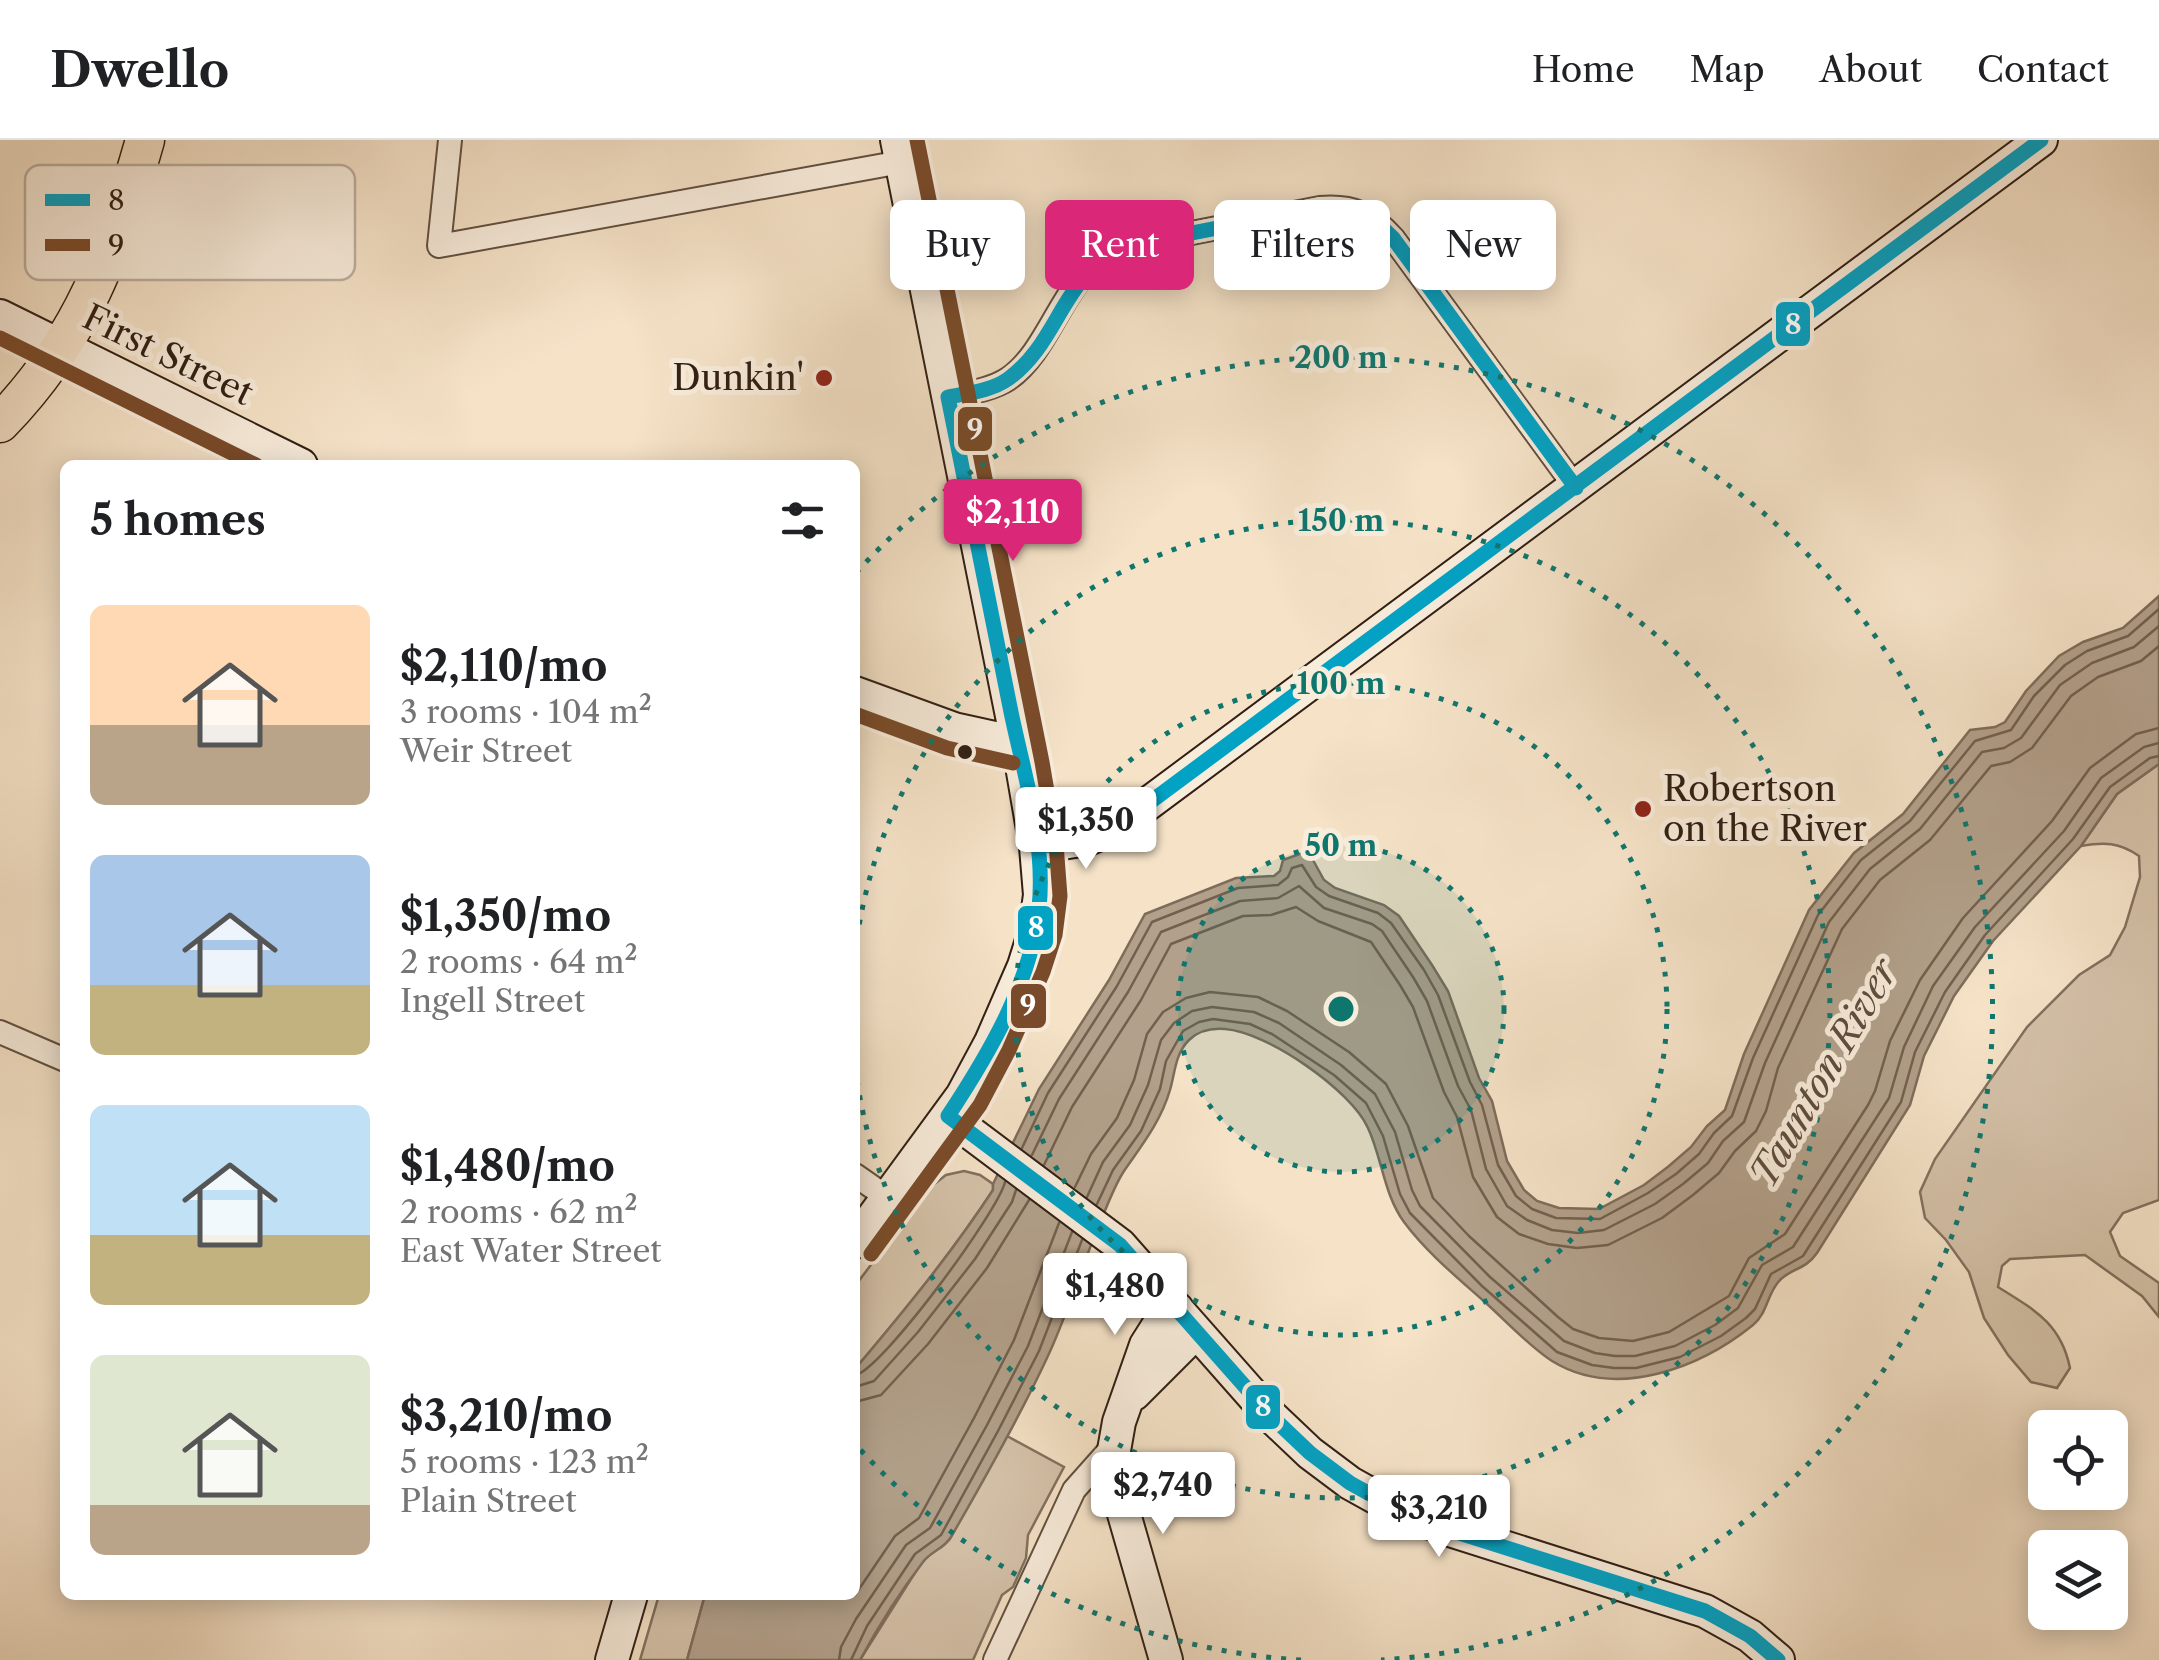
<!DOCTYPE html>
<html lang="en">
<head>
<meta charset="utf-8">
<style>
  body { margin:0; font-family:"Libre Caslon Text",serif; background:#f2f2f2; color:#202124; height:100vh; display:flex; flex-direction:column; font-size:38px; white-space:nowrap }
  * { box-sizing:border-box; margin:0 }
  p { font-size:32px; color:#757577 }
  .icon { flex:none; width:55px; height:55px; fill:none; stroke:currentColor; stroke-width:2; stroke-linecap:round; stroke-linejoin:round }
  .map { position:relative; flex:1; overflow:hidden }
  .drawer { position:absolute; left:60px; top:320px; width:800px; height:1140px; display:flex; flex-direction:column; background:#fff; border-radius:15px; box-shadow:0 5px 25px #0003 }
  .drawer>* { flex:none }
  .top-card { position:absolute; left:890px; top:60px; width:950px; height:90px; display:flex; gap:20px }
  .controls { position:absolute; left:2028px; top:1270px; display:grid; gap:20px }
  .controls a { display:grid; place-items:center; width:100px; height:100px; border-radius:15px; background:#fff; box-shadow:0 5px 25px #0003; font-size:50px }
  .price { position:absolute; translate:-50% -85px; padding:0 22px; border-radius:10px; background:#fff; color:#222; font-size:32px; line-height:65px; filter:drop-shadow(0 2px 5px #0008) }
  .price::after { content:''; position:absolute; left:50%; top:60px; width:30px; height:22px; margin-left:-15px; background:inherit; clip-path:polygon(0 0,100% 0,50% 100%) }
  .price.current { background:#db2777; color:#fff }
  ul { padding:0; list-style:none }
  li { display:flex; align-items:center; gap:30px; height:250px; padding:0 30px }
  li span { display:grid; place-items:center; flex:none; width:280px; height:200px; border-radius:15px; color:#555 }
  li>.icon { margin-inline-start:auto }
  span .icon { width:120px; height:120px; fill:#fffc; stroke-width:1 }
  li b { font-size:42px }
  h2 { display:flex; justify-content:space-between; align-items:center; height:120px; padding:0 30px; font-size:42px }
  .chip { padding:0 35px; border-radius:15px; background:#fff; box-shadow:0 5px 25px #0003; font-size:35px; line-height:90px }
  .chip.current { background:#db2777; color:#fff }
  header { display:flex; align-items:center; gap:60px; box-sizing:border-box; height:140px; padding:0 50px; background:#fff; border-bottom:2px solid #e0e0e0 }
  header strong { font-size:48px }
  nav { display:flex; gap:55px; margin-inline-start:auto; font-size:35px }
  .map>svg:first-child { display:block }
  .green { fill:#d4c1a8; stroke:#82705e; stroke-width:2.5 }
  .water { fill:#b2a08a; stroke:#7e6c5a; stroke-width:2.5 }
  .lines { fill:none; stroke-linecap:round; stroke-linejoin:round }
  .shore { stroke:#72604e; stroke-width:2.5 }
  .street-casing { stroke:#625040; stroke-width:26 }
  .secondary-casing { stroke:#311f13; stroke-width:36 }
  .primary-casing { stroke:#311f13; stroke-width:41 }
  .street { stroke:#f8ecdb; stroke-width:22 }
  .secondary { stroke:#f8ecdb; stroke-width:32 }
  .primary { stroke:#f5e2c7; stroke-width:38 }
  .bus-1-casing { stroke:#f8ecdb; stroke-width:22 }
  .bus-2-casing { stroke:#f8ecdb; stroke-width:22 }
  .bus-1 { stroke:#02a2c5; stroke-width:15 }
  .bus-2 { stroke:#7a4b2a; stroke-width:15 }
  .ring { fill:none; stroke:#0f766e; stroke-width:5; stroke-dasharray:5 10 }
  .poi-dot { fill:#8f2418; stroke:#f8ecdb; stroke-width:4 }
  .bus-dot { fill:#311f13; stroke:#f8ecdb; stroke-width:4 }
  .labels { text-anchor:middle; stroke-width:10; stroke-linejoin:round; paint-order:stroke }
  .street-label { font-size:35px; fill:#311f13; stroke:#f8ecdb }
  .poi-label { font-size:35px; fill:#311f13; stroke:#f8ecdb; text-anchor:end }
  .water-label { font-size:38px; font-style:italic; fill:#5e4c3d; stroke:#f8ecdb }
  .key { fill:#f8ecdb; stroke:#bcae9f; stroke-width:2.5 }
  .key-label { font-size:28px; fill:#311f13 }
  .centre { fill:#0f766e; stroke:#f8ecdb; stroke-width:5 }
  .ring-label { font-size:30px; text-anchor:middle; font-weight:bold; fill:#0f766e; stroke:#f8ecdb; stroke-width:10; stroke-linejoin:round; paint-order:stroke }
  .line-badge { stroke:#f8ecdb; stroke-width:4 }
  .badge-label { font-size:28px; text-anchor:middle; font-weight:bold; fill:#fff }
</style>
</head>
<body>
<header>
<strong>Dwello</strong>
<nav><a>Home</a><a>Map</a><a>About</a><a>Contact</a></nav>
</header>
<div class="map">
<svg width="2159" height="1520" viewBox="0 0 2159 1520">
  <rect width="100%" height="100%" fill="#f5e2c7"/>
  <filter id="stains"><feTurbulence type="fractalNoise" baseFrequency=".002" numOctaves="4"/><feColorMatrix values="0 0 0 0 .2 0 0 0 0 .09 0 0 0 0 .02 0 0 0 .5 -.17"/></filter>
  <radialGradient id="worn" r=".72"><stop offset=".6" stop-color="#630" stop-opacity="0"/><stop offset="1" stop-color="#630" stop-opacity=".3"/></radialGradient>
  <path class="green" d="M2159,624V1060L2123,1073L2110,1092L2120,1116L2159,1143V1177L2142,1156L2085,1115L2010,1119L2002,1126L1998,1147C2035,1170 2061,1184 2070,1228L2057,1248L2031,1242L2008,1215L1984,1178L1969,1132L1946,1100L1925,1078L1920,1052L1935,1019L2027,887L2079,835L2110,815L2125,787L2140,737L2139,716C2119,702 2104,702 2081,706L2117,654Z
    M964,1031L980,1035L993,1044V1050C951,1114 904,1171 855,1229V1146L928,1049L946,1035Z
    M1007,1296L1064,1327L1028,1395L1026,1418L1013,1447L1002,1455L973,1520H860L923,1420L949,1400Z
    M659,1455H705L687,1520H640Z"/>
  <path class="water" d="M2159,456V624L2117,654L2081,706L1993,801L1954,856L1924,916L1910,965L1817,1113C1805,1130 1794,1127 1781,1139C1767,1152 1768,1173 1753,1185C1701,1227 1617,1261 1552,1221C1529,1206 1508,1183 1487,1164C1459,1139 1427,1113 1404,1082C1384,1055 1382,1018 1368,988C1351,950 1267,892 1225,889C1212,888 1198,891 1189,900C1175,914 1175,933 1170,950C1161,981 1142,1005 1124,1031C1113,1048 1106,1069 1098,1088C1080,1130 1067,1176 1047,1218C1019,1278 984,1340 951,1397C944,1409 931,1411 923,1422C900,1452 878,1487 860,1520H687L705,1455H855V1229C904,1171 951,1114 993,1050V1044L1039,949L1109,840L1145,774L1236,738L1274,736L1280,731L1283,720L1308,711L1324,740L1335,748L1384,765L1399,776L1432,825L1448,851L1479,938L1492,961L1507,1021L1524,1050L1537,1061L1559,1068L1599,1069L1644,1045L1669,1026L1691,1007L1707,986L1725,970L1744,914L1809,770L1854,713L1903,674L1970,590L1995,587L2005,582L2026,551L2059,516L2083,502L2123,488Z"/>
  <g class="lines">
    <path class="shore" d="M1022,1008L1048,953L1117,846L1152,782L1238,748L1278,745L1288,737L1292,728L1302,725L1316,747L1329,756L1378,773L1391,783L1424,830L1438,855L1470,942L1482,965L1498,1025L1516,1056L1532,1069L1556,1078L1600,1079L1648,1053L1676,1034L1699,1014L1714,993L1732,976L1753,918L1818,775L1861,720L1910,681L1975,601L2011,590L2034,556L2065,525L2087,511L2128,496L2159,469
      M1032,1015L1059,959L1128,852L1161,792L1240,761L1278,758L1299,746L1324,768L1372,784L1382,791L1413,837L1427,861L1458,946L1471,970L1486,1029L1507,1066L1527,1080L1552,1090L1578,1093L1604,1090L1655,1064L1683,1044L1708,1023L1723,1001L1744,982L1765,923L1829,782L1870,729L1920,689L1982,612L2004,608L2021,598L2060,545L2092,523L2134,507L2159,486
      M1044,1025L1072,967L1141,860L1171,804L1243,776L1271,775L1296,767L1318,781L1371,802L1400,845L1413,867L1444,952L1457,977L1473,1037L1497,1077L1519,1094L1548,1104L1577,1108L1608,1105L1662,1078L1693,1055L1719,1033L1735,1011L1756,991L1766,971L1778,928L1842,789L1880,740L1930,700L1991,626L2010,622L2032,608L2071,556L2098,537L2141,521L2159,506
      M1075,1047L1091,1014L1117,978L1134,940L1147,894L1163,872L1186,858L1210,852L1258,857L1287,871L1349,912L1386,944L1408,986L1433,1058L1469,1096L1558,1177L1573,1189L1599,1198L1633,1201L1669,1192L1729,1156L1749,1118L1785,1094L1868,965L1875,951L1890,901L1920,840L1963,778L2052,681L2090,628L2136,594L2159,588
      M1087,1057L1103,1022L1130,985L1148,945L1161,900L1174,883L1192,871L1212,867L1254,872L1279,883L1341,925L1375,954L1395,992L1412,1050L1420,1066L1490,1137L1564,1201L1595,1213L1615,1216H1635L1675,1206L1715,1185L1738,1168L1762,1125L1793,1107L1889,958L1904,907L1933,846L1975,787L2064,691L2101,638L2144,607L2159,603
      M1097,1064L1113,1030L1141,991L1160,949L1166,921L1183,891L1199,882L1213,879L1250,884L1272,894L1334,935L1366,963L1383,996L1400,1054L1410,1073L1482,1146L1557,1212L1592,1225L1614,1228H1636L1680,1217L1721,1196L1746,1178L1755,1169L1771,1134L1803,1116L1901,962L1915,912L1945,852L1985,795L2073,699L2110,647L2150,618L2159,616
      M855,1235C880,1232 998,1072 1005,1042
      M855,1247L874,1241L918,1192L975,1119L1012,1062L1016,1050
      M855,1262L881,1255L928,1204L987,1128L1029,1060
      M855,1455L895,1396L919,1378L974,1278L1014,1200L1059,1083
      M839,1520L841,1507L856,1479L906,1405L930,1388L987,1285L1028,1206L1072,1092
      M851,1520L867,1486L915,1414L941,1395L998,1291L1039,1211L1082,1100"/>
    <g class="street-casing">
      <path id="street" d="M450,0L439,106L901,22
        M948,257C967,253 991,250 1008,239C1055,207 1065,123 1125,106L1320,68C1352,65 1372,74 1393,98L1576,348
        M0,892L65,920
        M855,1035L888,1058
        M995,1520L1074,1350L1114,1305"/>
    </g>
    <g class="secondary-casing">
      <path id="secondary" d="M0,176L301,325
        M855,553L954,589L1017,603
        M1036,707L1088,699L1118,686L2041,0
        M948,976L1120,1105L1271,1276L1310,1313L1350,1343L1404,1373L1450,1390L1705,1471L1750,1496L1778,1520
        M855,1102L962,956L991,902L1024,826L1035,791L1040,755L1036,707L1022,626L897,0
        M1134,1254L1196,1192
        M612,1520L631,1455
        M1166,1520L1122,1367L1113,1316L1119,1282L1146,1205L1158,1186L1177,1169"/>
    </g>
    <g class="primary-casing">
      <path id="primary" d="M0,283C82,199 114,110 145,0"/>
    </g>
    <use href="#street" class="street"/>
    <use href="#secondary" class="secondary"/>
    <use href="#primary" class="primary"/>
    <g class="bus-1-casing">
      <path id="bus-1" d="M1576,348L1393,98C1372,76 1351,67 1320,68L1125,106C1061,135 1060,202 1008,239C991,251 968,253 948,257C969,362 990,467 1011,572C1024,635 1046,702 1039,768C1031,843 989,914 948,976L1120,1105L1271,1276L1310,1313L1350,1343L1404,1373L1450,1390L1705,1471L1750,1496L1778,1520
        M1036,707L1088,699L1118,686L2041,0"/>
    </g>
    <g class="bus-2-casing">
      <path id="bus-2" d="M0,198L256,325
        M855,574L947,608L1013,623
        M871,1114L980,965L1009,910L1043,832L1055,795L1060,756L1056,704L1042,622L917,0"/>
    </g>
    <use href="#bus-1" class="bus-1"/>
    <use href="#bus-2" class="bus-2"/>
  </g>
  <circle cx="1341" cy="869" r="163" fill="#0f766e" fill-opacity=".12"/>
  <g class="ring">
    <circle cx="1341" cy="869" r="163"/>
    <circle cx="1341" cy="869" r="326"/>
    <path d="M855 814A489 489 0 1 1 855 924"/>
    <path d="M1301 1520A652 652 0 0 1 856 1305M856 433A652 652 0 1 1 1381 1520"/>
  </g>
  <g class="poi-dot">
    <circle cx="824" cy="238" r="10"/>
    <circle cx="1643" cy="669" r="10"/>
  </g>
  <circle class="bus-dot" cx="965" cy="612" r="9"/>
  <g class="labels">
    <g class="street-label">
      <text transform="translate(168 215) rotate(26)" y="12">First Street</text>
    </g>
    <g class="poi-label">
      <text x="804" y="250">Dunkin'</text>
      <text x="1663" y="661" text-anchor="start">Robertson<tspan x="1663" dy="40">on the River</tspan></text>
    </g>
    <g class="water-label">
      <text transform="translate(1824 933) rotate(-60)" y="13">Taunton River</text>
    </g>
  </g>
  <rect x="25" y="25" width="330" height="115" rx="15" class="key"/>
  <rect x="45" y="54" width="45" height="12" fill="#02a2c5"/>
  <rect x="45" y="99" width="45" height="12" fill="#7a4b2a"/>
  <g class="key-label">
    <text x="108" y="70">8</text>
    <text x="108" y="115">9</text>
  </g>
  <circle cx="1341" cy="869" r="15" class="centre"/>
  <g class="ring-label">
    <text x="1341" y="228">200 m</text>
    <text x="1341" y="391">150 m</text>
    <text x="1341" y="554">100 m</text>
    <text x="1341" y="716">50 m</text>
  </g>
  <g class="line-badge">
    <rect x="1774" y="160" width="38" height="48" rx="10" fill="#02a2c5"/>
    <rect x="956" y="265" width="38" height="48" rx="10" fill="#7a4b2a"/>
    <rect x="1016" y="764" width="39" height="48" rx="10" fill="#02a2c5"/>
    <rect x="1009" y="842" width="39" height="48" rx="10" fill="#7a4b2a"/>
    <rect x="1244" y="1243" width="38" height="48" rx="10" fill="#02a2c5"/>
  </g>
  <g class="badge-label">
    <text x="1793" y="194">8</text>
    <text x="975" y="299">9</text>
    <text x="1036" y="797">8</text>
    <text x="1028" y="875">9</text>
    <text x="1263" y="1276">8</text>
  </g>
  <rect width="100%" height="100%" filter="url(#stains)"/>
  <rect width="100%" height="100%" fill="url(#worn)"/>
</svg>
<div class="controls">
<a><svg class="icon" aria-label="locate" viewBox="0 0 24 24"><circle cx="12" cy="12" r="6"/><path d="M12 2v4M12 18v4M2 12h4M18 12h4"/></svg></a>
<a><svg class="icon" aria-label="layers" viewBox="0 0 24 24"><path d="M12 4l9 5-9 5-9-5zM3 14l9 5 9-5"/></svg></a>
</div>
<b class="price current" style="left:1013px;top:424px">$2,110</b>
<b class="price" style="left:1086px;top:732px">$1,350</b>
<b class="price" style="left:1115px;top:1198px">$1,480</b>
<b class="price" style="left:1163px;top:1397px">$2,740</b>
<b class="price" style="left:1439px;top:1420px">$3,210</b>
<div class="top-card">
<a class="chip">Buy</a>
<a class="chip current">Rent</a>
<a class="chip">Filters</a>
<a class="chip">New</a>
</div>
<section class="drawer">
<h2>5 homes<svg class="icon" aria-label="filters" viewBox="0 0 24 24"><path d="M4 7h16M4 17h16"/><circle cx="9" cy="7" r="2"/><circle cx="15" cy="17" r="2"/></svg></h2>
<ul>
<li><span style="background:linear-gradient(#ffd9b3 60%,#b9a48a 0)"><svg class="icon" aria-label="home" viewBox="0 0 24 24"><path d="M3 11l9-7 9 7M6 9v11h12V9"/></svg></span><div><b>$2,110/mo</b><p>3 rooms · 104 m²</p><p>Weir Street</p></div></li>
<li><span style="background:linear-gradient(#a9c7e8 65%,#c2b280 0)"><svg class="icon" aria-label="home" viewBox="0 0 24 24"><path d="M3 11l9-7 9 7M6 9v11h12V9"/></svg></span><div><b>$1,350/mo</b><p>2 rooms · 64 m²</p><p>Ingell Street</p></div></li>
<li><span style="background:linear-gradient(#bfe0f5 65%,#c2b280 0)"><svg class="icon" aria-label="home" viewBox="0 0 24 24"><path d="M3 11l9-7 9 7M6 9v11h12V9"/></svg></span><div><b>$1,480/mo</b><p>2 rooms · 62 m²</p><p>East Water Street</p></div></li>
<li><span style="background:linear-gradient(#dfe7d0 75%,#b9a48a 0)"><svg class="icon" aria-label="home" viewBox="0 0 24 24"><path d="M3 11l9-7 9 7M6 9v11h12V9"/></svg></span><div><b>$3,210/mo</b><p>5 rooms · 123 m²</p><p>Plain Street</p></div></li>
</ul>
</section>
</div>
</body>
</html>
